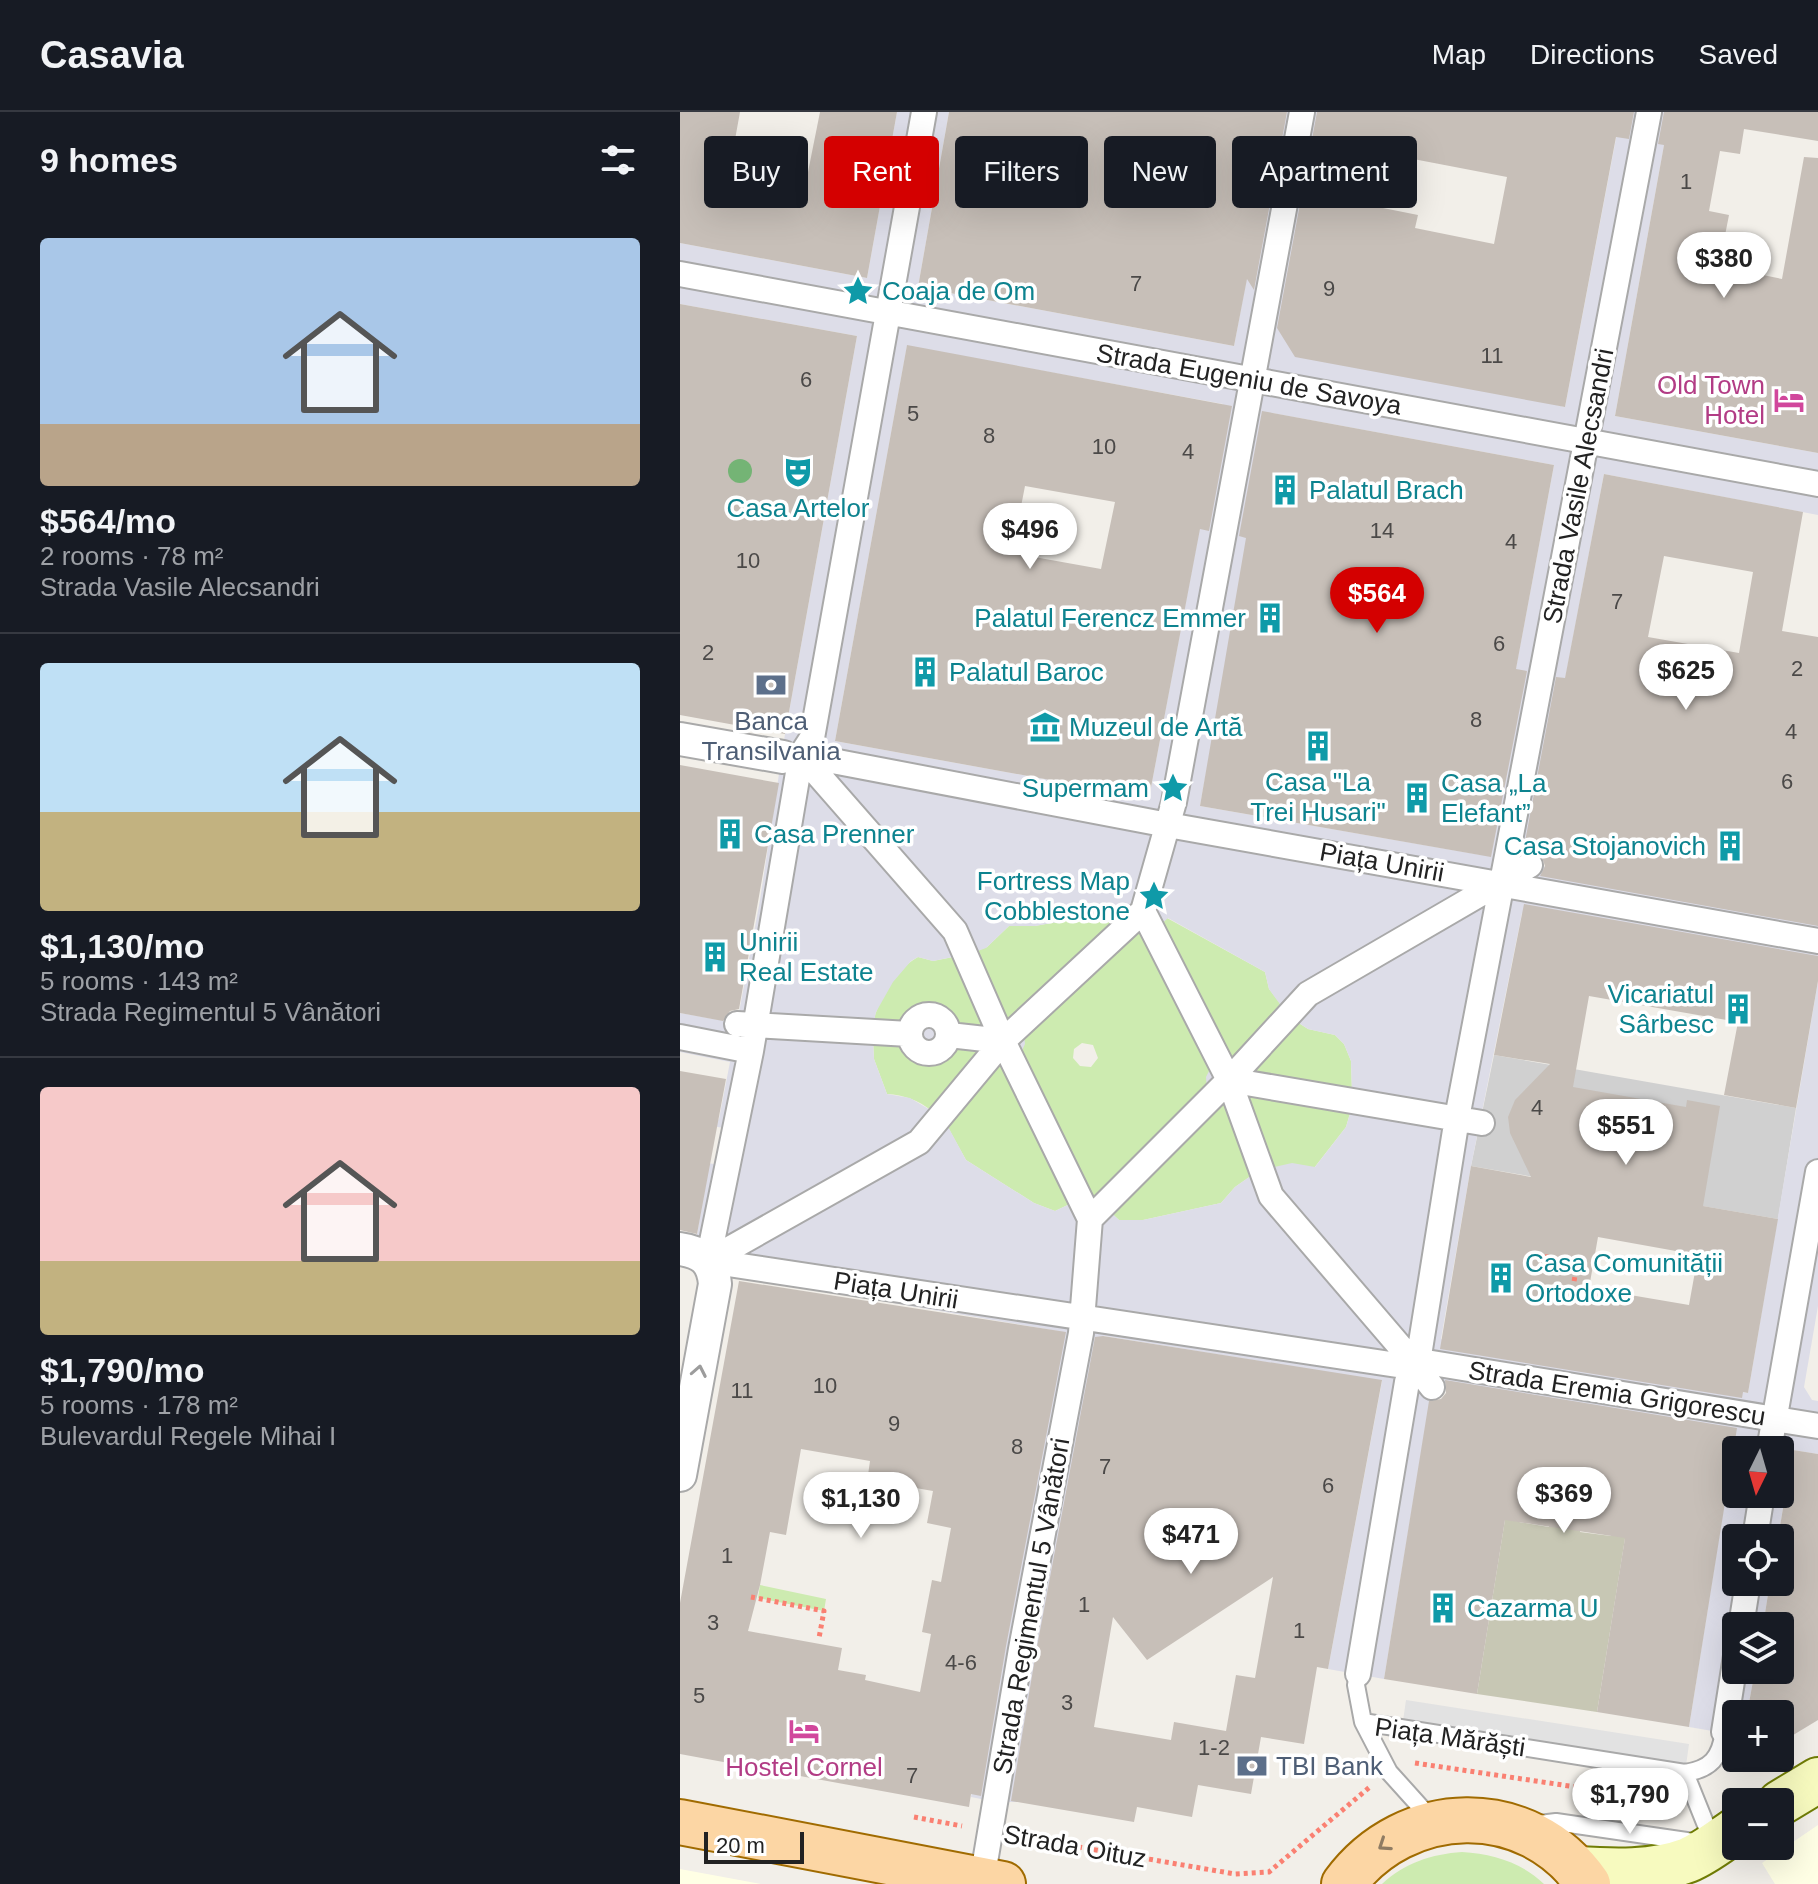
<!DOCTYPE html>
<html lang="en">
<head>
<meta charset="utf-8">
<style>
  body { margin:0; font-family:Helvetica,sans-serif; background:#242831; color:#f1f3f6; height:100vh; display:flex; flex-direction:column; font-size:30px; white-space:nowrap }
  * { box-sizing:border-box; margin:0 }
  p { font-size:26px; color:#9ea1a6 }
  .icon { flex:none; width:44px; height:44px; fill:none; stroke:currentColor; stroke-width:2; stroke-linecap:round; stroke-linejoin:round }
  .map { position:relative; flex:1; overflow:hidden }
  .details { display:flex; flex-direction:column; background:#171b24; width:680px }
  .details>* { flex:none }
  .hud { position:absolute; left:24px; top:24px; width:760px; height:72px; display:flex; gap:16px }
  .needle { width:52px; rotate:185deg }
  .fabs { position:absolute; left:1042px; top:1324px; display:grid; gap:16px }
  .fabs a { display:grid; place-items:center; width:72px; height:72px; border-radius:8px; background:#171b24; box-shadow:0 8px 32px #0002; font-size:40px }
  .scale { position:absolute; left:24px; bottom:20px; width:100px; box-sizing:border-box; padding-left:8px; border:4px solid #222; border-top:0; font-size:22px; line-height:28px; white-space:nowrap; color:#222; -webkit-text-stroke:6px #fff; paint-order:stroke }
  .price { position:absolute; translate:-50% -68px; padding:0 18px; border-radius:28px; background:#fff; color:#222; font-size:26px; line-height:52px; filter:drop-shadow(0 2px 4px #0008) }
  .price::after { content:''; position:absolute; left:50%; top:48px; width:24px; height:18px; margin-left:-12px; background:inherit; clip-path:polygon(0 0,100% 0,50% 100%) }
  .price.active { background:#d40000; color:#fff }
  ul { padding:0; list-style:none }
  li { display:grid; align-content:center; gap:16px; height:424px; padding:0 40px }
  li+li { border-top:2px solid #363941 }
  li span { display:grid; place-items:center; height:248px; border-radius:8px; color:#555 }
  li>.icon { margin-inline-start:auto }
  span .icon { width:144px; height:144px; fill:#fffc; stroke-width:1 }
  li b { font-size:34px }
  h2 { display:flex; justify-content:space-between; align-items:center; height:96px; padding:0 40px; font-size:34px }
  .tag { padding:0 28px; border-radius:8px; background:#171b24; box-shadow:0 8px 32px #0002; font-size:28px; line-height:72px }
  .tag.active { background:#d40000; color:#fff }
  header { display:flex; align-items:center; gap:48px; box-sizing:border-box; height:112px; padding:0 40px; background:#171b24; border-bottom:2px solid #363941 }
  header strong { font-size:38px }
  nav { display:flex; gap:44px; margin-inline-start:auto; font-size:28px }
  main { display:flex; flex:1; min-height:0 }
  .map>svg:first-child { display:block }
  .education { fill:#ffffe5 }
  .religious { fill:#d0d0d0 }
  .construction { fill:#c7c7b4 }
  .grass { fill:#cdebb0; fill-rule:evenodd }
  .parking { fill:#e2e2e2 }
  .plaza { fill:#dddde8; fill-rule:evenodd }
  .building { fill:#c7bfb8; fill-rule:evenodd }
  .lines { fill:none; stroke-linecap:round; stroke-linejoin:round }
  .service-casing { stroke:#a9a9a9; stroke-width:20 }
  .pedestrian-casing { stroke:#a9a9a9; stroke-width:28 }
  .minor-casing { stroke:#a9a9a9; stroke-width:36 }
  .secondary-casing { stroke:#707d05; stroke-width:48 }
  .primary-casing { stroke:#a06b00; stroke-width:48 }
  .path { stroke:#fa8072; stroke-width:5; stroke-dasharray:4 4; stroke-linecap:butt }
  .service { stroke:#fff; stroke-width:16 }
  .pedestrian { stroke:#fff; stroke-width:24 }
  .minor { stroke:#fff; stroke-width:32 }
  .secondary { stroke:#f7fabf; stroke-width:44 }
  .primary { stroke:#fcd6a4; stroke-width:44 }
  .tree { fill:#74b475 }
  .oneway { stroke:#9c9c9c }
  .oneway2 { stroke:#8f7c63 }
  .labels { text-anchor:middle; stroke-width:7; stroke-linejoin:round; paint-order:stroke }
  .number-label { font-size:22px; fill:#4b4948 }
  .culture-label { font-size:26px; fill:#0d838f; stroke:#fff; text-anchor:start }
  .street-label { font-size:26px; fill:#222; stroke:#fff }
  .hotel-label { font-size:26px; fill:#b23c85; stroke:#fff; text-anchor:end }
  .service-label { font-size:26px; fill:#4e5e75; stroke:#fff }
</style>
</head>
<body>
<header>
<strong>Casavia</strong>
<nav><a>Map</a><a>Directions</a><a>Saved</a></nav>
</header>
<main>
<section class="details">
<h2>9 homes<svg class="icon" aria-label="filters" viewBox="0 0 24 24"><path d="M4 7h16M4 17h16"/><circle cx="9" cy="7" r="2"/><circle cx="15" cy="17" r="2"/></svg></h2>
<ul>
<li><span style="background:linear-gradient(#a9c7e8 75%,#b9a48a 0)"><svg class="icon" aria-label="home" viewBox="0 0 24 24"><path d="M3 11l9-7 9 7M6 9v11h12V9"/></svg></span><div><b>$564/mo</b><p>2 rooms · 78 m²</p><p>Strada Vasile Alecsandri</p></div></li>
<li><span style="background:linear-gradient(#bfe0f5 60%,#c2b280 0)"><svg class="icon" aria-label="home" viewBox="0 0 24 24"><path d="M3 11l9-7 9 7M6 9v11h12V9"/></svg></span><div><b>$1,130/mo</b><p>5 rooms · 143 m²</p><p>Strada Regimentul 5 Vânători</p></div></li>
<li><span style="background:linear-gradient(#f6c9c9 70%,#c2b280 0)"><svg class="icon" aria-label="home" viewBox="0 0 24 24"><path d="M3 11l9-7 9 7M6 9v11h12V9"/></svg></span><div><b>$1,790/mo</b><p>5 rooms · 178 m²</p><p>Bulevardul Regele Mihai I</p></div></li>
</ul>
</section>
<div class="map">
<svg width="1138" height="1772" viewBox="0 0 1138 1772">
  <rect width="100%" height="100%" fill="#f2efe9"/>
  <path class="education" d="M1138,1713V1772H1095L1082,1751Z
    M0,1757L81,1772H0Z"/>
  <path class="religious" d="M814,943L1116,996L1098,1107L791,1054Z"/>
  <path class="construction" d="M828,1389L839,1410L869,1415L872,1396L903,1401L900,1420L931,1424L948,1408L917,1600L797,1582Z"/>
  <path class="grass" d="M434,799L436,813L334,911L322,908L294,840L307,835L329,814H355Z
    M487,806L585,860L589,877L603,895L557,947L546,946L478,815Z
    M459,811L532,953L527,978L410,1092L339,945L343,937V923ZM402,931L413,933L418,946L411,955L400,954L393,946L394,937Z
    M278,844L307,913L303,920L278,918C271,902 262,896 245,895L222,914L193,910C199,888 217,856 238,845L253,849Z
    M614,908L628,917L655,923L664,932L671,949L672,981L572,967L568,957Z
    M193,927L220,930L235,944L246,947L275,931L300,933L303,942L252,999C238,988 224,983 207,982L194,947Z
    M313,950L324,952L394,1090L375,1099L354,1091L286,1048L265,1010Z
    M570,978L672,994L666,1015L634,1056L589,1057L565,985Z
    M539,990L549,992L575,1061L555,1075L541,1091L463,1108H439L427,1097Z
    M80,1473L146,1487L144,1499L78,1486Z
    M782,1740C813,1742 841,1750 864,1772H702C724,1751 752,1742 782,1740Z"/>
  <path class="parking" d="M726,1588L1009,1632L1005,1661L722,1616Z"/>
  <path class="plaza" d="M217,0H269L238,175L554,234L598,0H648L605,228L885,295L941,0H990L935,304L1138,341V403L924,362L850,752L1138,803V853L842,801L791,1054L761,1227L1068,1281L1138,869V1194L1124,1275L1132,1288L1138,1289V1342L1113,1338L1098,1426H1056V1470H1090L1083,1514H1056V1558H1075L1067,1602H1056V1623L1009,1615L1055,1324L752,1275L704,1567L648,1557L702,1269L424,1224L338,1690H316L291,1685L377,1219L60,1165L14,1139L28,1059L27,1051L47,1054L53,1018L33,1014L39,1007L50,950L0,940V901L57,911L80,788L105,622L177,224L0,192V131L187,166ZM227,234L543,292L469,686L155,629ZM592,301L874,353L801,743L520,694ZM434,800L436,813L328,908H322L295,840L306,836L329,814H355ZM488,806L585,860L589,877L602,895L557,947L546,946L478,815ZM459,812L532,953L526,965L527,978L411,1092L339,945L345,932L344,923ZM278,844L307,913L302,920L278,918L266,900L254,895L236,898L222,914L194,910L196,900L213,870L231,849L238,845L253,849ZM614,908L628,917L655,923L664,932L671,949L672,981L572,967L569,957ZM193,928L220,930L235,945L246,947L265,942L275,931L300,933L303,941L252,999L230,986L207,982L194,947ZM319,952H324L394,1090L375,1099L354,1091L286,1048L265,1009ZM570,978L672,995L666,1015L635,1055L612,1051L590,1056L565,985ZM539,990L549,992L575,1061L555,1075L541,1091L463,1108H439L427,1097ZM1056,1338H1100V1382H1056Z"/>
  <path class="building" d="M0,0H60L50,55L126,70L140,0H217L187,166L0,131Z
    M269,0H607L574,178L567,167L554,234L238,175Z
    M637,0H954L949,27L936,25L885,295L615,245L597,216ZM702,41L827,65L814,132L735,116L738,103L693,94Z
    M984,0H1138V29L1064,17L1060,42L1040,39L1029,99L1049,103L1039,154L1102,167L1124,45L1138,46V341L935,304L984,33L978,32Z
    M0,192L177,224L105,622L0,603Z
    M227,233L552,294L529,419L520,417L469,686L155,629ZM345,374L435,390L421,457L332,441Z
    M582,299L874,353L836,557L847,559L811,745L520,694L566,426L559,424Z
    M924,362L1123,400L1102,519L1138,525V814L860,764L865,754L862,745L851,738L843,740L876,565L885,566ZM984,444L1073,460L1059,541L968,525Z
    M0,653L99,671L59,897L50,899L43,909L0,901Z
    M844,792L1138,844V869L1116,996L1044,983L1058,910L909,884L893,975L1006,995L1007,988L1040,994L1023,1094L1098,1107L1068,1281L1063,1280L1062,1286L760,1237L791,1054L851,1065L830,1021L828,1005L835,988L870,952L814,943ZM918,1125L1018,1143L1009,1193L909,1176Z
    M0,959L46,967L17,1122L0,1118Z
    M59,1169L386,1220L326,1534L301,1684L291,1682L289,1695L0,1642V1491ZM121,1337L190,1349L188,1363L230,1371V1375L253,1379L247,1411L271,1416L261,1470L252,1468L242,1520L251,1522L240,1580L185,1568L186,1563L158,1558L162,1536L68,1519L80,1473L90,1420L106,1423Z
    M423,1224L702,1268L648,1557L637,1555L624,1632L581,1625L571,1682L518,1673L512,1705L457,1695L454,1710L331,1689L356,1540L415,1225ZM593,1465L575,1566L556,1563L546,1619L494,1610L491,1628L414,1615L433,1505L467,1548Z
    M765,1268L1057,1316L1009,1615L917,1600L945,1426L825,1408L797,1582L704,1567L749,1289L761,1287L766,1281Z
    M1113,1338L1138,1342V1608L1100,1631V1602H1067L1075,1558H1100V1514H1083L1090,1470H1100V1426H1098Z"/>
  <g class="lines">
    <g class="service-casing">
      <path id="service" d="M678,1562L676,1573L683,1610
        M754,1710L709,1660L683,1610L1005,1661C1031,1657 1040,1646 1044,1620
        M851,1713L876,1710L1034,1733L1005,1661"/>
    </g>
    <g class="pedestrian-casing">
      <path id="pedestrian" d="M0,162L1138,372
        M121,643L275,819L323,929L410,1107L549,968L628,882L850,753
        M118,644L121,643L488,713L1138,829
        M463,799L494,690L622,0
        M230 922a19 19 0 1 1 38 0a19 19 0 1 1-38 0Z
        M57,912L229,922
        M269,923L323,929
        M0,925L71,939
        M549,968L802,1011
        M28,1149L71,939L121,643L132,626L244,0
        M28,1149L239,1030L323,929L463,799L549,968L591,1084L723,1238L752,1275
        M28,1149L737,1256
        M737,1256L777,1006L969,0
        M1089,1338L1138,1060
        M1075,1426L1082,1382
        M1061,1514L1068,1470
        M678,1562L727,1270L730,1260L746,1250L1138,1314
        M1044,1620L1056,1544
        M302,1768L341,1537L401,1221L410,1107"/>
    </g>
    <g class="minor-casing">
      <path id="minor" d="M0,627L103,645
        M0,1137C22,1140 33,1149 35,1172L0,1363"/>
    </g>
    <g class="secondary-casing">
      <path id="secondary" d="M1100,1691L1138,1668
        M896,1757C932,1759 974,1761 1008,1748C1025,1741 1041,1728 1056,1718"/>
    </g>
    <g class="primary-casing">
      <path id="primary" d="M0,1710L323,1772
        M664,1772C725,1689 848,1685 908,1772"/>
    </g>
    <path class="path" d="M849,1142L897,1150L894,1170
      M71,1485L144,1499L139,1526
      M735,1651L990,1689
      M234,1705L282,1714
      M335,1724L555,1762L589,1760L691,1674"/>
    <use href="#service" class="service"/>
    <use href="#pedestrian" class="pedestrian"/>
    <use href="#minor" class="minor"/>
    <use href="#secondary" class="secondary"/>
    <use href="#primary" class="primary"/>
  </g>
  <circle class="tree" cx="60" cy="359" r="12"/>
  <defs><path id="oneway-chevron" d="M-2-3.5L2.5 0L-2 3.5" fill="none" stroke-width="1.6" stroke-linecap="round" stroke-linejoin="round" transform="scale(2)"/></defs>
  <use class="oneway" href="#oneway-chevron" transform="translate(19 1259) rotate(-79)"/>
  <use class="oneway2" href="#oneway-chevron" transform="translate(704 1733) rotate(146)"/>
  <defs>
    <g id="sight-bare" transform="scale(2.4)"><path d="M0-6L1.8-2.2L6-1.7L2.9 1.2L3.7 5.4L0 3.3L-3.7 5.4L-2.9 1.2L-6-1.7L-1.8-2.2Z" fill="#0f9aa8" stroke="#fff" stroke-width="2.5" paint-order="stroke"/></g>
    <g id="hotel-bare" transform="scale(2.4)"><path d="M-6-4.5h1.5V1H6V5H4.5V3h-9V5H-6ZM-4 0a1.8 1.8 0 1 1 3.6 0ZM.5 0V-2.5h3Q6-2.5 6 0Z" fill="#d1479c" stroke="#fff" stroke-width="2.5" paint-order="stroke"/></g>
    <g id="theatre-bare" transform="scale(2.4)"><path d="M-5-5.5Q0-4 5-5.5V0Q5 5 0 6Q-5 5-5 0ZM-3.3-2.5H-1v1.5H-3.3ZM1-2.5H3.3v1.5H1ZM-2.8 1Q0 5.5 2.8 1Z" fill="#0f9aa8" stroke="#fff" stroke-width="2.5" paint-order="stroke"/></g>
    <g id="building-bare" transform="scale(2.4)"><path d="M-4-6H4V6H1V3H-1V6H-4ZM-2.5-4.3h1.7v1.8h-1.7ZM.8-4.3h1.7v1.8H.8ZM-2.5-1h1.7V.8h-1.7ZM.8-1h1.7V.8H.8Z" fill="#0f9aa8" stroke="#fff" stroke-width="2.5" paint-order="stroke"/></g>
    <g id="bank-bare" transform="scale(2.4)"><path d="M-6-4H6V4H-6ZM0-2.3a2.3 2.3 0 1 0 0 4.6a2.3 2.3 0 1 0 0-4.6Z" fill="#5c6f8a" stroke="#fff" stroke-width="2.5" paint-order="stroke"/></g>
    <g id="museum-bare" transform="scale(2.4)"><path d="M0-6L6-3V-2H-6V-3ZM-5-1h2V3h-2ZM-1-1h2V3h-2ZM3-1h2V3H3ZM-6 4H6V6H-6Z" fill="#0f9aa8" stroke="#fff" stroke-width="2.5" paint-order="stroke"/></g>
  </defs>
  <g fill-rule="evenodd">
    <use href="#sight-bare" x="178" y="179"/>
    <use href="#hotel-bare" x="1109" y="288"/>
    <use href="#theatre-bare" x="118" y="360"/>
    <use href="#building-bare" x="605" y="378"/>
    <use href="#building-bare" x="590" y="506"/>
    <use href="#building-bare" x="245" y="560"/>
    <use href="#bank-bare" x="91" y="573"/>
    <use href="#museum-bare" x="365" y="615"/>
    <use href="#building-bare" x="638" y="634"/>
    <use href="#sight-bare" x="493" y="676"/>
    <use href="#building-bare" x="737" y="686"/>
    <use href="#building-bare" x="50" y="722"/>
    <use href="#building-bare" x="1050" y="734"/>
    <use href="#sight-bare" x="474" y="784"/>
    <use href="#building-bare" x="35" y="845"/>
    <use href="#building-bare" x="1058" y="897"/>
    <use href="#building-bare" x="821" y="1166"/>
    <use href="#building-bare" x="763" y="1496"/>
    <use href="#hotel-bare" x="124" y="1619"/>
    <use href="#bank-bare" x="572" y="1654"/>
  </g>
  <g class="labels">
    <g class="number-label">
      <text x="1006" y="77">1</text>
      <text x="456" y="179">7</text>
      <text x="649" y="184">9</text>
      <text x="812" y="251">11</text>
      <text x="126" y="275">6</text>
      <text x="233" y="309">5</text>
      <text x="309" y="331">8</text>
      <text x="424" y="342">10</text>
      <text x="508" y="347">4</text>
      <text x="702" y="426">14</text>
      <text x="831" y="437">4</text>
      <text x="68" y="456">10</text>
      <text x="937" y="497">7</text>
      <text x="819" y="539">6</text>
      <text x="28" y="548">2</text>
      <text x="1117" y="564">2</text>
      <text x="796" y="615">8</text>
      <text x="1111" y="627">4</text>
      <text x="1107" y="677">6</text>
      <text x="857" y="1003">4</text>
      <text x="145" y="1281">10</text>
      <text x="62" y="1286">11</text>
      <text x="214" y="1319">9</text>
      <text x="337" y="1342">8</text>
      <text x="425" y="1362">7</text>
      <text x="648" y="1381">6</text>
      <text x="47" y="1451">1</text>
      <text x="404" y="1500">1</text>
      <text x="33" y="1518">3</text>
      <text x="619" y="1526">1</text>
      <text x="281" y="1558">4-6</text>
      <text x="19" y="1591">5</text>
      <text x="387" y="1598">3</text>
      <text x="534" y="1643">1-2</text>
      <text x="232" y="1671">7</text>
    </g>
    <g class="culture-label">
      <text x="202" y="188">Coaja de Om</text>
      <text x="629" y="387">Palatul Brach</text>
      <text x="118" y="405" text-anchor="middle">Casa Artelor</text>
      <text x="566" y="515" text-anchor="end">Palatul Ferencz Emmer</text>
      <text x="269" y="569">Palatul Baroc</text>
      <text x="389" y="624">Muzeul de Artă</text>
      <text x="638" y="679" text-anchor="middle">Casa "La<tspan x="638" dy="30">Trei Husari"</tspan></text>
      <text x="761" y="680">Casa „La<tspan x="761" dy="30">Elefant”</tspan></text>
      <text x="469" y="685" text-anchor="end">Supermam</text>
      <text x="74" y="731">Casa Prenner</text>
      <text x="1026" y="743" text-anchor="end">Casa Stojanovich</text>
      <text x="450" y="778" text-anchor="end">Fortress Map<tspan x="450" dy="30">Cobblestone</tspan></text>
      <text x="59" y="839">Unirii<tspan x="59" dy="30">Real Estate</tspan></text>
      <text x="1034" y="891" text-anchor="end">Vicariatul<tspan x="1034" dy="30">Sârbesc</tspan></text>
      <text x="845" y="1160">Casa Comunității<tspan x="845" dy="30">Ortodoxe</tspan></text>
      <text x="787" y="1505">Cazarma U</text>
    </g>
    <g class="street-label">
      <text transform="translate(569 267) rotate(10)" y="9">Strada Eugeniu de Savoya</text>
      <text transform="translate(898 374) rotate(-79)" y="9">Strada Vasile Alecsandri</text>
      <text transform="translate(702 750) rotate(10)" y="9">Piața Unirii</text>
      <text transform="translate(216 1178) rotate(9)" y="9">Piața Unirii</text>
      <text transform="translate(937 1281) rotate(9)" y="9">Strada Eremia Grigorescu</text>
      <text transform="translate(351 1494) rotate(-80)" y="9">Strada Regimentul 5 Vânători</text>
      <text transform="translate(770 1625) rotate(8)" y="9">Piața Mărăști</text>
      <text transform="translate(395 1734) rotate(10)" y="9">Strada Oituz</text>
    </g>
    <g class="hotel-label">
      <text x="1085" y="282">Old Town<tspan x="1085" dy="30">Hotel</tspan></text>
      <text x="124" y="1664" text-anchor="middle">Hostel Cornel</text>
    </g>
    <g class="service-label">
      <text x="91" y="618">Banca<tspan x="91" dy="30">Transilvania</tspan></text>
      <text x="596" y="1663" text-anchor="start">TBI Bank</text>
    </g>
  </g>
</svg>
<div class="fabs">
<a><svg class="needle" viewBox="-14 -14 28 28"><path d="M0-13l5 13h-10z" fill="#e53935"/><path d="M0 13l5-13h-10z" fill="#9ea1a6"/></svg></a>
<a><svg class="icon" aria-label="locate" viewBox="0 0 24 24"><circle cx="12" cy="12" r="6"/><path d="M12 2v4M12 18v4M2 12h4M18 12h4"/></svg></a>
<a><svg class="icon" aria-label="layers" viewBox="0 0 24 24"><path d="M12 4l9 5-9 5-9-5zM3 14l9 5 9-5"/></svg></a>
<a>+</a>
<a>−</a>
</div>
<div class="scale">20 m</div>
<b class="price" style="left:1044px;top:188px">$380</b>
<b class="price" style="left:350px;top:459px">$496</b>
<b class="price active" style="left:697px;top:523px">$564</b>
<b class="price" style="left:1006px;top:600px">$625</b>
<b class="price" style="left:946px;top:1055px">$551</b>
<b class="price" style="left:884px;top:1423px">$369</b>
<b class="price" style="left:181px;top:1428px">$1,130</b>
<b class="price" style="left:511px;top:1464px">$471</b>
<b class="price" style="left:950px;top:1724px">$1,790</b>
<div class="hud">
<a class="tag">Buy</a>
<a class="tag active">Rent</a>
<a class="tag">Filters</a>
<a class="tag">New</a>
<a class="tag">Apartment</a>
</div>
</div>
</main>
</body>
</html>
